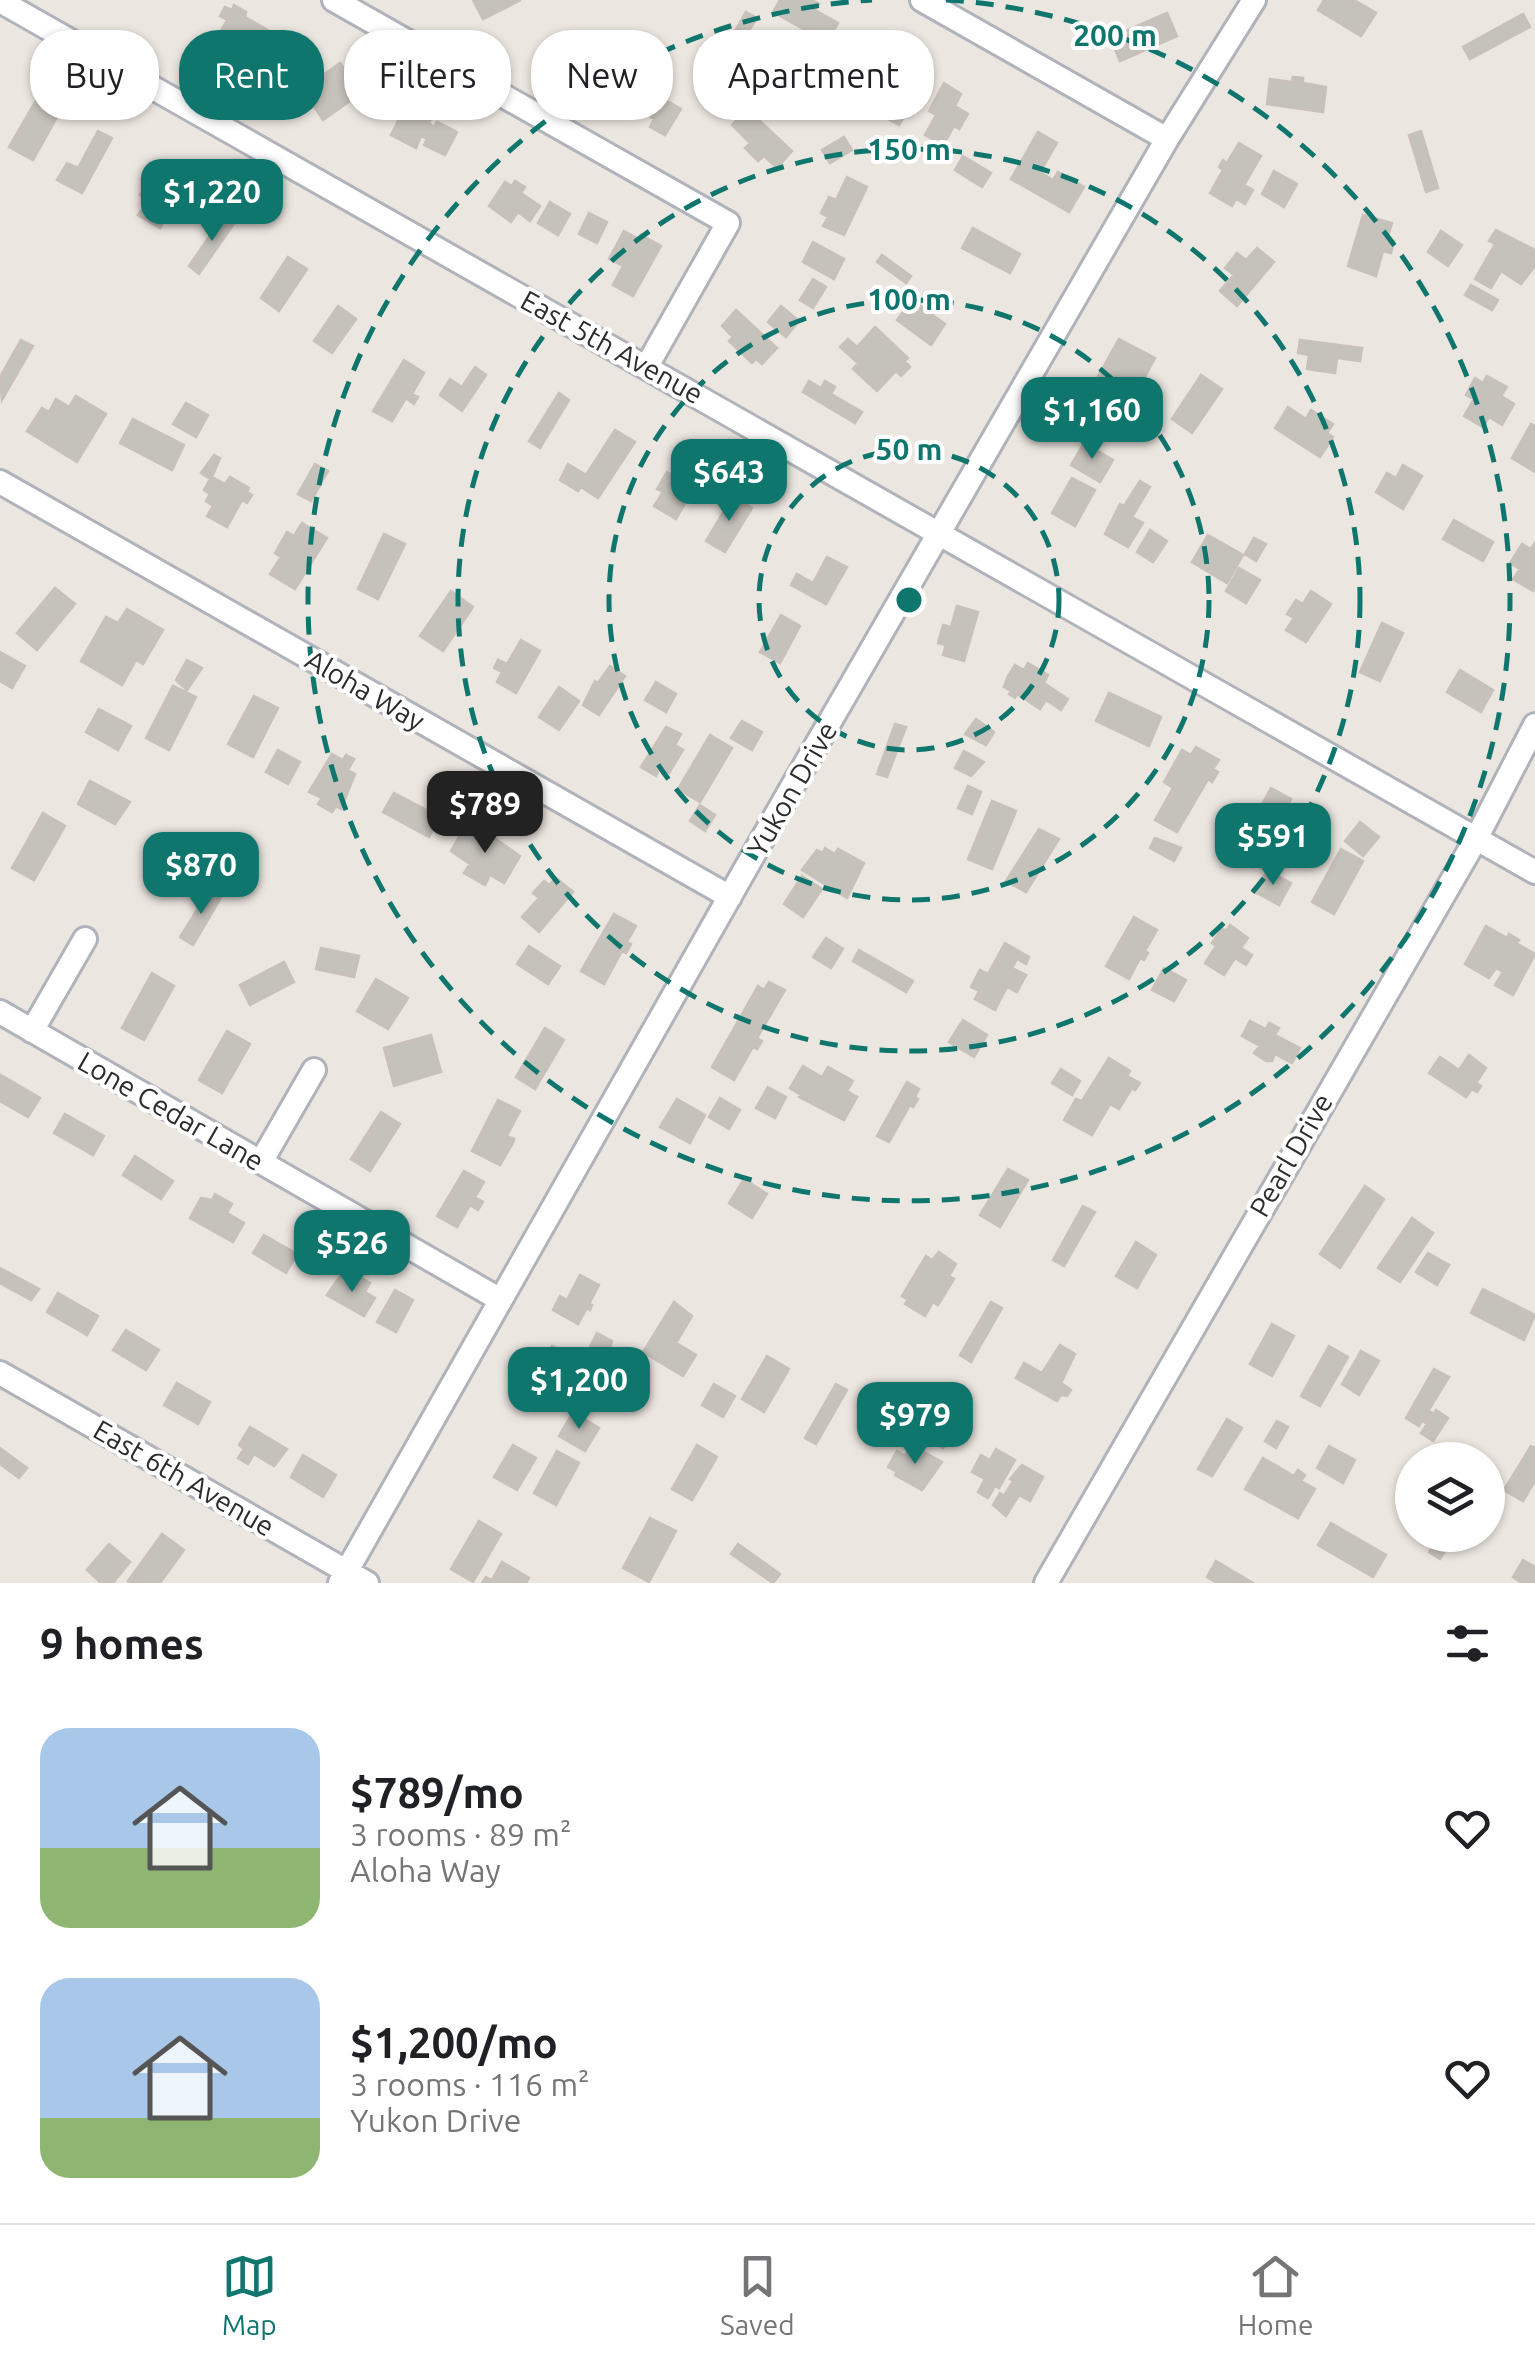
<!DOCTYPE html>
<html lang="en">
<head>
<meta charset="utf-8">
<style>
  body { margin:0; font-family:Ubuntu,sans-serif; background:#f6f6f6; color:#202124; height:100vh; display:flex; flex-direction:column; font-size:38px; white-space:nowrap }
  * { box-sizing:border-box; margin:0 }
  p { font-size:32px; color:#757577 }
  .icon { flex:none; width:55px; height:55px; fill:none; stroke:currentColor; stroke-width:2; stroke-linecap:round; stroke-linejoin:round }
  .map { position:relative; height:1583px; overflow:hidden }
  .drawer { display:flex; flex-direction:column; background:#fff; flex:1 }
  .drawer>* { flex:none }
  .hud { position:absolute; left:30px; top:30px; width:1000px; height:90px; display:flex; gap:20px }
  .fabs { position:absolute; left:1395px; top:1442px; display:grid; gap:20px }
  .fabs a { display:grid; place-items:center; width:110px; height:110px; border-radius:50%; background:#fff; box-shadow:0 2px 8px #0004; font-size:50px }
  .price { position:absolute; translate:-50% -85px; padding:0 22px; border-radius:20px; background:#0f766e; color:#fff; font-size:32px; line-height:65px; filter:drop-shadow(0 2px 5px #0008) }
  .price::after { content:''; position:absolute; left:50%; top:60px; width:30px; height:22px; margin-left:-15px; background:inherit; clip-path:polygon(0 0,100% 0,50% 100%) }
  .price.active { background:#222; color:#fff }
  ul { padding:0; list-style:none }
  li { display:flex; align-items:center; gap:30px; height:250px; padding:0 40px }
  li span { display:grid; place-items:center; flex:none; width:280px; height:200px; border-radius:30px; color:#555 }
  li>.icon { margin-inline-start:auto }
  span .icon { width:120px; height:120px; fill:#fffc; stroke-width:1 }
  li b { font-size:42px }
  h2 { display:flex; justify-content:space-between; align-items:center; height:120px; padding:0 40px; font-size:42px }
  .chip { padding:0 35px; border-radius:40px; background:#fff; box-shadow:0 2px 8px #0004; font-size:35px; line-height:90px }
  .chip.active { background:#0f766e; color:#fff }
  .dock { display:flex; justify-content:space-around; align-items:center; height:140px; border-top:2px solid #e0e0e0; background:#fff; font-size:28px; color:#757577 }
  .dock a { display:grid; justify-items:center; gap:5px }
  .dock .active { color:#0f766e }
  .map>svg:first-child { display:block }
  .building { fill:#c5c1bb; stroke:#c8c1b9; stroke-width:2.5 }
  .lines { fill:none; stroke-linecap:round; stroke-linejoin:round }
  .minor-casing { stroke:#b0b3bb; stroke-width:28 }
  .minor { stroke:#fff; stroke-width:22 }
  .ring { fill:none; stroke:#0f766e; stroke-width:5; stroke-dasharray:18 12 }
  .labels { text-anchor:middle; stroke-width:8; stroke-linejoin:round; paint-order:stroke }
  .street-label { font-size:28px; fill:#2c2c2c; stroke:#fff }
  .centre { fill:#0f766e; stroke:#fff; stroke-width:5 }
  .ring-label { font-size:30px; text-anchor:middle; font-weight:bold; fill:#0f766e; stroke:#fff; stroke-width:8; stroke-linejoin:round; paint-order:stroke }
</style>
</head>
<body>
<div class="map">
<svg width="1535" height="1583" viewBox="0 0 1535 1583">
  <rect width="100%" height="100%" fill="#ece6e0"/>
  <path class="building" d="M473,0H521L483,19Z
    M780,0H812L819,4L815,10L838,23L827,42L773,12Z
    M1324,0H1354L1376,13L1361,36L1318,10Z
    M234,5L246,12L245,17L271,32L265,41L242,28L237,37L222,29L227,20L220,16L225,7L232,10Z
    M746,12L757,18L745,37L735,31Z
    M1167,13L1177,36L1120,61L1110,38Z
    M1523,14L1530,27L1470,59L1463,47Z
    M606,32L626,48L591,93L571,77Z
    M886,40L907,52L911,47L916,50L913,56L932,67L921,86L875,59Z
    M340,63L344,69L347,67L363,92L323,120L307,96L317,89L316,80Z
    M301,67L315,85L296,100L282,81Z
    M1293,77L1303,78V83L1326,87L1323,112L1267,104L1270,79L1292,82Z
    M634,82L681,109L665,135L650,127L654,119L623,101Z
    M944,83L961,94L955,106L968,114L959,129L954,126L943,145L925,135L936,115L929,111Z
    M891,90L912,103L899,125L878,113Z
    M412,94L437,106L429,123L434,127L437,122L457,132L445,155L424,145L427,139L421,136L416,148L391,135Z
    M38,97L61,110L33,160L9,147Z
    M747,109L792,151L777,168L764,156L758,161L745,148L750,143L732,125Z
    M98,131L112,138L82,193L57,180L67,163L78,168Z
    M1421,131L1438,188L1426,192L1409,135Z
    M1038,132L1057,143L1040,172L1053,180L1058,172L1084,187L1069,212L1011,179Z
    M844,137L852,150L830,163L822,150Z
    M1239,143L1261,156L1244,185L1253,190L1245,204L1236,199L1232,206L1210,193L1223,170L1219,167L1223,160L1227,163Z
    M963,156L991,173L982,187L955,170Z
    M167,169L188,182L160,228L138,215L148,200L140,195L146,185L154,190Z
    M1274,171L1297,184L1284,207L1262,194Z
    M847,177L867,187L844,235L823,226L828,217L821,213L829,197L836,200Z
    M515,181L525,187L521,193L540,206L530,221L518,212L511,222L489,206L505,182L512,186Z
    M550,202L570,214L558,235L538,223Z
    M589,213L607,222L597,243L579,234Z
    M224,215L235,222L199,274L189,266Z
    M1363,215L1392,223L1387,239L1394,241L1391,253L1383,251L1376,276L1348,266Z
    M973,228L1020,254L1010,273L962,248Z
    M1496,230L1535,250V266L1521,284L1501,271L1491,288L1475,279L1495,244L1489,241Z
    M624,231L639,239L641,235L661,246L633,296L613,285L623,266L609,259Z
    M1441,231L1462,245L1448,266L1428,252Z
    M813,242L844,259L834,279L803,262Z
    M1257,248L1274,262L1237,306L1220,291L1234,275L1225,268L1237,253L1246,260Z
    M882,255L911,276L906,283L877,262Z
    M288,257L307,269L279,311L261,298Z
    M813,279L826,287L813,308L800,300Z
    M1471,285L1498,300L1492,310L1465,295Z
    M914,297L921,302L919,305L945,324L931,345L897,320Z
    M338,306L356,319L332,353L314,341Z
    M781,306L799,321L786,337L768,322Z
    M736,310L777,348L762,364L756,359L752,363L729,341L733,337L722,326Z
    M875,327L908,358L905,361L910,367L901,376L896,371L877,391L853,369L858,363L840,347L848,339L857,347Z
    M1119,339L1155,358L1133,399L1096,380Z
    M21,340L33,346L2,400L0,377Z
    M1300,340L1362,348L1360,361L1337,358L1335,373L1307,369L1309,355L1298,353Z
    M404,360L424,373L412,394L418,397L414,404L406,398L392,421L373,411Z
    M475,367L486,375L462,411L440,395L450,379L462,387Z
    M1201,375L1222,389L1192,433L1172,419Z
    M1487,376L1507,387L1501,396L1514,404L1502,425L1489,417L1483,427L1464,416L1474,399L1466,395L1475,378L1483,383Z
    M809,381L821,388L825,381L835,387L831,394L862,412L855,423L803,392Z
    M1091,385L1117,398L1105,422L1079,408Z
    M559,393L569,400L540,448L529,441Z
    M76,396L106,414L77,462L27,431L42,408L49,412L56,399L69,407Z
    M186,403L208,415L196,437L173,424Z
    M1288,407L1306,419L1311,410L1333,424L1327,433L1333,437L1320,457L1275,428Z
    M133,419L184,445L172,470L120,443Z
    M1531,424L1535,426V472L1512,458Z
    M615,430L635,442L598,498L581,487L578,491L560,480L568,464L586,475Z
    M1084,443L1113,460L1100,482L1071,465Z
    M214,455L220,458L212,477L225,484L230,477L249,488L247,492L252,495L247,503L242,500L227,527L207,516L213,506L206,501L210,494L204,490L210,479L201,473Z
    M315,464L328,471L311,501L298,494Z
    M680,464L701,476L676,519L654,506L663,492L657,489L667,472L674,476Z
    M1403,465L1422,476L1403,509L1376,492L1387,473L1396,478Z
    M1072,478L1095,490L1075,526L1052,513Z
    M1140,481L1150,487L1132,517L1143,523L1128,547L1105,534L1120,504L1124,506Z
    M733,496L752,508L725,552L706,541Z
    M1454,520L1493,542L1483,561L1443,539Z
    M302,523L327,538L295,589L270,574L281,557L275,553L287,532L294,536Z
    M1150,530L1167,541L1153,562L1137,552Z
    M384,534L405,544L378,599L358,589Z
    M1208,535L1243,555L1227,583L1192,562Z
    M1254,538L1266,544L1256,561L1245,554Z
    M1535,543V586L1533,591L1513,579L1520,569L1510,563L1522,544L1531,549Z
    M827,557L847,567L826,604L791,585L797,574L813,583Z
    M1239,568L1260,580L1246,603L1226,591Z
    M55,588L75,604L37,650L17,633Z
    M451,591L473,607L443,651L420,636Z
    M1311,591L1331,604L1306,642L1286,630L1294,618L1287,614L1296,600L1303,604Z
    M957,606L978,612L964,661L943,655L946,645L938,643L943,625L951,627Z
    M127,609L163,630L143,664L136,660L122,685L81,661L106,617L118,623Z
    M781,615L800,626L780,663L760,652Z
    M1382,623L1403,633L1380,681L1360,672Z
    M521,640L540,651L516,693L497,682L502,672L494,668L498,660L507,664Z
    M0,652L25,666L12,688L0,681Z
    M187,660L202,668L187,690L176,680Z
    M1028,663L1048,675L1044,683L1068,699L1061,710L1046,700L1040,709L1017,694L1015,698L1009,694L1011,691L1004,687L1008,676L1015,665L1024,670Z
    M610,666L625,676L599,715L583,705L595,681L598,683Z
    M1460,670L1493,690L1481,712L1447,692Z
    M656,682L676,694L666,712L645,700Z
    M173,686L196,697L169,750L146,738Z
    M559,687L579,701L559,730L539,717Z
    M1109,693L1161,717L1149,746L1096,721Z
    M254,696L278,708L253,757L228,744Z
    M99,709L131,726L118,750L86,732Z
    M976,719L994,732L986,745L965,734Z
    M742,721L762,732L752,750L731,738Z
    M895,724L906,727L887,777L877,774Z
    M666,727L681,734L675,745L683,750L669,773L660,768L656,776L641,767Z
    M710,735L732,748L700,802L678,789Z
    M1196,747L1219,760L1213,769L1218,772L1212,782L1208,779L1177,832L1155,820L1173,788L1164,782L1182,750L1191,755Z
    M278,750L300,762L288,784L266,772Z
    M964,751L984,762L971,776L955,768Z
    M332,754L343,760L346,755L354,759L348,770L355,774L341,809L336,806L332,812L318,804L322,798L309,792Z
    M90,781L130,802L115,824L78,804Z
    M968,786L981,792L972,814L958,808Z
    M1271,788L1291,799L1286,808L1294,812L1284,828L1277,824L1252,867L1233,857L1248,830L1239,826L1249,809L1257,814Z
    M394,793L440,817L429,837L383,812Z
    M992,801L1016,811L992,869L968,859Z
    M700,805L715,815L705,831L690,821Z
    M43,813L65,826L34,880L12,868Z
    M1360,822L1379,837L1363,856L1345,841Z
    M465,826L482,836L493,837L520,856L504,883L490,875L485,885L464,873L470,864L451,851Z
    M1039,829L1059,839L1026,892L1006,881Z
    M1155,838L1181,848L1174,861L1150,848Z
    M191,839L208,858L168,896L150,877Z
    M825,848L835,854L838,849L864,863L847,898L802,870L817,850L823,853Z
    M1341,849L1363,861L1334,914L1312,902Z
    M1267,871L1291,883L1279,905L1255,892Z
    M802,876L822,889L803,917L784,904Z
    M556,878L573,892L539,932L522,917L539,898L533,893L544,881L549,885Z
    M210,889L222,896L193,945L180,937Z
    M614,914L636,926L627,942L631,944L626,953L622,951L604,984L581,971Z
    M1134,917L1157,930L1145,951L1148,953L1144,960L1140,958L1129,979L1106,966Z
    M1230,925L1248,938L1241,948L1252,955L1246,965L1235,958L1224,975L1205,963L1216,946L1212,943L1222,928L1226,931Z
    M1486,926L1507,938L1509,934L1519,940L1516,943L1535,954L1513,995L1495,985L1503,972L1496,968L1489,978L1465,964Z
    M826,938L843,949L831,968L813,957Z
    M1005,943L1029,957L1026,964L1017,959L1012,968L1026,975L1017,992L1007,987L995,1010L975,999L979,991L971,987L980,970L988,974Z
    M529,946L560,966L548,984L517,964Z
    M321,948L359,956L354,977L316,969Z
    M859,950L913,981L906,992L853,961Z
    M284,962L294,982L250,1005L240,985Z
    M1164,968L1186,980L1174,1001L1152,990Z
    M152,973L174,986L144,1040L122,1028Z
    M376,979L408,998L388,1029L357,1011Z
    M769,982L785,990L757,1038L762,1041L757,1049L753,1047L734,1080L712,1067L758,986L764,990Z
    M963,1020L987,1035L974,1057L949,1042Z
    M1250,1021L1266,1029L1269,1023L1279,1028L1275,1035L1300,1048L1292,1063L1275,1054L1272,1061H1266L1254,1053L1260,1046L1242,1036Z
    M545,1028L564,1040L535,1089L516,1077Z
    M227,1031L250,1044L222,1093L199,1080Z
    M431,1035L441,1072L394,1086L384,1048Z
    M1469,1055L1486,1068L1476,1083L1481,1086L1477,1092L1472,1089L1466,1097L1429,1073L1440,1057L1459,1070Z
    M1109,1058L1130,1071L1127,1076L1140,1083L1135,1090L1132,1088L1119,1109L1110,1104L1092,1135L1064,1120L1076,1099L1082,1101Z
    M803,1066L822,1077L828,1067L853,1081L847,1091L857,1097L844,1120L799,1097L801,1095L790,1088Z
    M1061,1069L1080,1081L1072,1095L1052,1083Z
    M1,1075L40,1098L28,1117L0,1101Z
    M907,1082L919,1089L915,1097L918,1099L913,1107L910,1105L889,1142L877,1136Z
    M768,1087L786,1097L775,1118L756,1108Z
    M720,1098L740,1110L729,1129L709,1117Z
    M677,1099L705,1115L690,1143L660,1127Z
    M498,1100L520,1111L507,1136L514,1139L513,1143L500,1165L472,1151Z
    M381,1112L400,1124L370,1171L351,1159Z
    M65,1114L104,1136L93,1155L54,1133Z
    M135,1156L173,1181L161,1199L123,1175Z
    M1008,1169L1028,1180L1000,1227L980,1215Z
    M464,1171L484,1182L475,1197L483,1202L478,1210L470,1205L457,1227L437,1216Z
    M744,1179L767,1194L752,1218L729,1203Z
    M1365,1186L1384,1199L1356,1243L1336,1230Z
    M215,1194L232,1204L227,1213L244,1223L233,1242L190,1218L201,1198L212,1200Z
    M1083,1206L1095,1212L1064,1266L1053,1260Z
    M1412,1218L1433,1233L1400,1282L1378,1268Z
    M1336,1230L1356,1243L1340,1268L1320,1254Z
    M264,1235L297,1254L286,1273L253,1253Z
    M1136,1242L1156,1255L1137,1288L1116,1276Z
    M939,1252L956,1264L949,1276L954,1279L938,1305L933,1302L925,1316L905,1304L908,1300L902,1296L926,1256L932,1260Z
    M1428,1253L1449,1265L1437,1285L1416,1272Z
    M0,1268L39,1289L31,1300L0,1283Z
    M580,1275L599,1285L589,1304L592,1305L590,1310L587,1308L578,1324L553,1310L560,1296L567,1300Z
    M340,1276L356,1286L361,1278L370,1283L365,1292L375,1298L364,1316L327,1295Z
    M1483,1289L1535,1315L1524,1340L1471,1313Z
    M395,1290L413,1300L396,1332L377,1322Z
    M58,1293L98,1316L87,1335L47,1312Z
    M674,1302L692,1316L676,1343L696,1355L683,1376L643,1352Z
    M991,1302L1002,1308L971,1362L960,1355Z
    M1272,1324L1294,1336L1272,1376L1250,1364Z
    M126,1330L159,1350L146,1370L113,1350Z
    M597,1333L612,1341L607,1358L591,1353L589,1349Z
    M1060,1345L1075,1354L1061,1383L1071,1390L1067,1396L1061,1395L1057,1401L1016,1378L1024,1363L1042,1373Z
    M552,1346L587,1365L572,1392L556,1384L544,1405L526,1394L538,1373L529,1369L535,1359L542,1364Z
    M1329,1346L1348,1357L1320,1406L1301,1396Z
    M1361,1351L1379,1361L1359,1395L1342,1384Z
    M767,1356L789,1369L764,1412L742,1399Z
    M1434,1369L1449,1377L1419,1426L1406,1418Z
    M177,1383L210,1402L198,1424L164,1405Z
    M714,1384L735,1396L723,1417L702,1405Z
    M836,1384L847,1390L816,1444L805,1438Z
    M928,1397L935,1402L932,1408L938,1411L941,1404L949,1408L946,1415L958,1421L943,1448L920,1435L926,1424L915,1418Z
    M1436,1410L1448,1418L1433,1441L1421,1433L1427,1424L1423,1421L1429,1411L1434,1414Z
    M573,1412L599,1428L585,1451L559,1436Z
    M1227,1419L1242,1428L1212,1476L1198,1469Z
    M1277,1421L1288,1427L1276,1448L1265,1441Z
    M250,1427L287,1449L274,1466L254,1454L248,1464L238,1458L244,1449L239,1445Z
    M513,1445L536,1458L517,1490L494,1477Z
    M697,1445L717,1457L692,1500L672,1489Z
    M911,1445L942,1462L922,1490L895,1475L897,1472L888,1467L897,1451L905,1456Z
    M1329,1446L1355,1460L1343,1483L1317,1468Z
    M1531,1446L1535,1448V1481L1523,1501L1504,1490Z
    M0,1448L27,1468L19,1478L0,1464Z
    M996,1449L1015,1460L999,1488L995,1486L988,1498L978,1492L985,1479L972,1472L981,1455L990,1460Z
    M557,1451L579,1463L556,1505L534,1493Z
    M303,1455L336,1475L323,1497L291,1477Z
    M1263,1458L1294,1476L1298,1470L1305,1475L1301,1481L1315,1489L1298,1518L1245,1489Z
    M1022,1465L1043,1477L1030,1501L1019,1495L1006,1516L993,1505L1000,1493L1004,1496L1013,1481L1010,1479Z
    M650,1518L676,1531L649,1582L623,1568Z
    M479,1521L501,1534L473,1582L451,1569Z
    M1331,1523L1386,1555L1373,1577L1318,1545Z
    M162,1534L184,1550L160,1583H131L128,1581Z
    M1439,1535L1452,1540L1440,1559L1429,1552Z
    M109,1544L130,1562L113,1583H101L87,1570Z
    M738,1544L780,1574L773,1583L731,1554Z
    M1523,1560L1535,1567V1583H1522L1513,1577Z
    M1216,1561L1253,1583H1217L1207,1577Z
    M502,1562L529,1578L526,1583H482L486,1577L492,1580Z"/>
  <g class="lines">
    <g class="minor-casing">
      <path id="minor" d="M334,0L728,223L647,366
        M922,0L1167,139
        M0,1L1535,872
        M0,482L730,897
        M0,1012L499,1299
        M32,1031L85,939
        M261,1162L314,1070
        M0,1373L367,1583
        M340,1583L784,801L1167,139L1254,0
        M1046,1583L1476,839L1535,725"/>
    </g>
    <use href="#minor" class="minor"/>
  </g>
  <g class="ring">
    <circle cx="909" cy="600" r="150"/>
    <circle cx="909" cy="600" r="300"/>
    <circle cx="909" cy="600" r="451"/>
    <path d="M946 0A601 601 0 1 1 872 0"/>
  </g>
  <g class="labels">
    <g class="street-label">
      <text transform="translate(612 347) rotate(29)" y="10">East 5th Avenue</text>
      <text transform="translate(365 690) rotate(30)" y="10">Aloha Way</text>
      <text transform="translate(792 789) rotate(-60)" y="10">Yukon Drive</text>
      <text transform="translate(171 1111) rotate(30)" y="10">Lone Cedar Lane</text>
      <text transform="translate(1291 1155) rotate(-60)" y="10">Pearl Drive</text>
      <text transform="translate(184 1478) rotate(30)" y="10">East 6th Avenue</text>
    </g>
  </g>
  <circle cx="909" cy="600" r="15" class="centre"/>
  <g class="ring-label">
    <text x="1115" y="46">200 m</text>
    <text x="909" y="160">150 m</text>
    <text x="909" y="310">100 m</text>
    <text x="909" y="460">50 m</text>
  </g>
</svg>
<div class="fabs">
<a><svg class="icon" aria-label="layers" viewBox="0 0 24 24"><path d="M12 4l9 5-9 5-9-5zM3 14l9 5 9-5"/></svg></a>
</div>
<b class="price" style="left:212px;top:244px">$1,220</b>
<b class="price" style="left:1092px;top:462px">$1,160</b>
<b class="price" style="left:729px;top:524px">$643</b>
<b class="price active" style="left:485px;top:856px">$789</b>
<b class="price" style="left:1273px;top:888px">$591</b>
<b class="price" style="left:201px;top:917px">$870</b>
<b class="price" style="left:352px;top:1295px">$526</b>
<b class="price" style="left:579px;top:1432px">$1,200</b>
<b class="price" style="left:915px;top:1467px">$979</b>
<div class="hud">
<a class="chip">Buy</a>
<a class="chip active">Rent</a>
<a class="chip">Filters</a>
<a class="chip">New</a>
<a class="chip">Apartment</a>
</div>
</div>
<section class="drawer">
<h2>9 homes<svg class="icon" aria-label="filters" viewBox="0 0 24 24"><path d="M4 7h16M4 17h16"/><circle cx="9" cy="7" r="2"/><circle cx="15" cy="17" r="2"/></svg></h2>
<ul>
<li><span style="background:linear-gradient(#a9c7e8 60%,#8fb573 0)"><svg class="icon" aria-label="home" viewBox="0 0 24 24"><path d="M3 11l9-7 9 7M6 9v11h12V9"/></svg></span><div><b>$789/mo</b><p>3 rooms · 89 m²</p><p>Aloha Way</p></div><svg class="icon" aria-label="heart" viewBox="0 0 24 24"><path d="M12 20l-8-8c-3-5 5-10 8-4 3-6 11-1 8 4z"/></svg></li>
<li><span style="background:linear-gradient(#a9c7e8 70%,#8fb573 0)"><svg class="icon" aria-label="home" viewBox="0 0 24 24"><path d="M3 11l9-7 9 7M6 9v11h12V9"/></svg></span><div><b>$1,200/mo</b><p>3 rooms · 116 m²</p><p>Yukon Drive</p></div><svg class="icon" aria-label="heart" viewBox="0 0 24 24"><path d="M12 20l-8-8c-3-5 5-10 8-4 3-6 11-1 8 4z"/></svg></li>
</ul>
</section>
<nav class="dock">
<a class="active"><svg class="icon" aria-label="map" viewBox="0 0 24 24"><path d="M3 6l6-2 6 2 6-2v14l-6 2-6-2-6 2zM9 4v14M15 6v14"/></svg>Map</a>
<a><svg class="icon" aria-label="saved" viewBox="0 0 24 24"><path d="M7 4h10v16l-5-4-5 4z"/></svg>Saved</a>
<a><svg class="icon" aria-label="home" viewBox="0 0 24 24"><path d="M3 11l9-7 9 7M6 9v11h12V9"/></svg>Home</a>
</nav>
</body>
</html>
